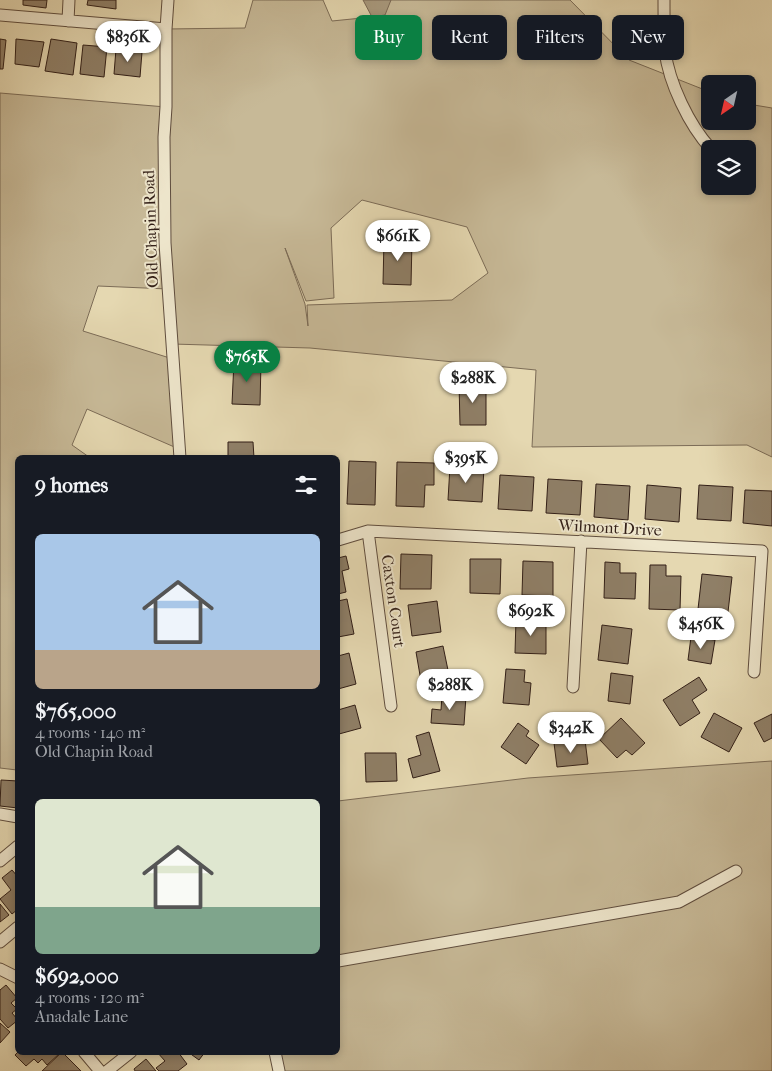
<!DOCTYPE html>
<html lang="en">
<head>
<meta charset="utf-8">
<style>
  body { margin:0; font-family:"IM FELL French Canon",serif; background:#20242c; color:#f1f3f6; height:100vh; display:flex; flex-direction:column; font-size:19px; white-space:nowrap }
  * { box-sizing:border-box; margin:0 }
  p { font-size:16px; color:#9ea1a6 }
  .icon { flex:none; width:28px; height:28px; fill:none; stroke:currentColor; stroke-width:2; stroke-linecap:round; stroke-linejoin:round }
  .map { position:relative; flex:1; overflow:hidden }
  .sheet { position:absolute; left:15px; top:455px; width:325px; height:600px; display:flex; flex-direction:column; background:#171b24; border-radius:8px; box-shadow:0 2px 8px #0003 }
  .sheet>* { flex:none }
  .top-card { position:absolute; left:355px; top:15px; width:341px; height:45px; display:flex; gap:10px }
  .needle { width:32px; rotate:214deg }
  .controls { position:absolute; left:701px; top:75px; display:grid; gap:10px }
  .controls a { display:grid; place-items:center; width:55px; height:55px; border-radius:8px; background:#171b24; box-shadow:0 2px 8px #0003; font-size:25px }
  .price { position:absolute; translate:-50% -42px; padding:0 11px; border-radius:18px; background:#fff; color:#222; font-size:16px; line-height:32px; filter:drop-shadow(0 1px 2px #0008) }
  .price::after { content:''; position:absolute; left:50%; top:30px; width:15px; height:11px; margin-left:-8px; background:inherit; clip-path:polygon(0 0,100% 0,50% 100%) }
  .price.selected { background:#0b8043; color:#fff }
  ul { padding:0; list-style:none }
  li { display:grid; align-content:center; gap:10px; height:265px; padding:0 20px }
  li span { display:grid; place-items:center; height:155px; border-radius:8px; color:#555 }
  li>.icon { margin-inline-start:auto }
  span .icon { width:90px; height:90px; fill:#fffc; stroke-width:1 }
  li b { font-size:21px }
  h2 { display:flex; justify-content:space-between; align-items:center; height:60px; padding:0 20px; font-size:21px }
  .chip { padding:0 18px; border-radius:8px; background:#171b24; box-shadow:0 2px 8px #0003; font-size:18px; line-height:45px }
  .chip.selected { background:#0b8043; color:#fff }
  .map>svg:first-child { display:block }
  .green { fill:#c7b997; stroke:#7c6c57; fill-rule:evenodd }
  .water { fill:#a8997d; stroke:#796854 }
  .building { fill:#8f7f67; stroke:#321f17 }
  .lines { fill:none; stroke-linecap:round; stroke-linejoin:round }
  .minor-casing { stroke:#5f4d3e; stroke-width:13 }
  .minor { stroke:#eee6cc; stroke-width:11 }
  .labels { text-anchor:middle; stroke-width:4; stroke-linejoin:round; paint-order:stroke }
  .street-label { font-size:16px; fill:#321f17; stroke:#eee6cc }
</style>
</head>
<body>
<div class="map">
<svg width="772" height="1071" viewBox="0 0 772 1071">
  <rect width="100%" height="100%" fill="#e5d8b1"/>
  <filter id="stains"><feTurbulence type="fractalNoise" baseFrequency=".004" numOctaves="4"/><feColorMatrix values="0 0 0 0 .2 0 0 0 0 .09 0 0 0 0 .02 0 0 0 .5 -.17"/></filter>
  <radialGradient id="worn" r=".72"><stop offset=".6" stop-color="#630" stop-opacity="0"/><stop offset="1" stop-color="#630" stop-opacity=".3"/></radialGradient>
  <path class="green" d="M253,0H323L332,21L372,17L391,0H570L629,60L710,92V121H748V104L772,108V457L747,445L532,447L536,370L310,348L172,344L168,289L98,286L83,331L173,359L179,449L87,409L72,445L89,457L18,458L17,770L0,768V93L166,107V29L245,28ZM710,149H748V186H710ZM362,200L467,227L488,273L452,300L307,305L308,326L305,304L285,248L306,301L334,298L331,228Z
    M772,761V1071H279L275,1053L338,1052V801L528,778Z"/>
  <path class="water" d="M363,0H391L385,15L372,17Z"/>
  <path class="building" d="M23,0H47L46,8L23,5Z
    M88,0H116V9L87,5Z
    M0,39L6,40L3,69H0Z
    M16,39L44,42L39,67L15,64Z
    M51,39L77,43L73,75L45,71Z
    M83,45L107,47L104,77L80,74Z
    M116,49L142,52L140,77L114,74Z
    M384,240L412,241L411,285L383,284Z
    M234,361L261,362L260,405L232,404Z
    M459,383H486V425H460Z
    M228,442H253L254,458H228Z
    M349,461L376,462L375,505L347,504Z
    M397,462L434,463V485H425L424,507L396,506Z
    M450,466L484,468L482,502L448,500Z
    M500,475L534,477L532,511L498,509Z
    M548,479L582,481L580,515L546,513Z
    M596,484L630,486L628,520L594,517Z
    M647,485L681,488L679,522L645,519Z
    M699,485L733,487L731,521L697,519Z
    M745,490L772,491V526L743,523Z
    M401,554L432,555L431,589H400Z
    M346,556L349,569L342,571L346,592L338,594V558Z
    M470,559H501L500,594L470,593Z
    M523,561L553,562V596L522,595Z
    M605,562L620,563V573H636L635,599L604,598Z
    M650,565H666V576H681L680,610L649,609Z
    M702,574L732,577L728,612L698,609Z
    M347,599L354,634L338,637V601Z
    M437,601L441,632L412,636L408,605Z
    M516,619L546,620V654L515,653Z
    M602,625L632,629L628,664L598,660Z
    M691,637L715,640L711,664L688,660Z
    M443,646L449,675L421,681L416,652Z
    M349,653L356,684L338,689V656Z
    M506,669L525,670L524,682L531,683L529,705L503,703Z
    M611,673L633,676L630,704L608,701Z
    M699,677L707,690L692,700L700,713L680,726L663,700Z
    M442,695L466,696L464,725L431,723L432,709L441,710Z
    M355,705L361,728L339,734L338,710Z
    M714,713L742,728L729,752L701,737Z
    M772,714V738L764,742L754,723Z
    M621,718L645,743L632,755L626,750L617,758L599,739Z
    M518,723L529,731L526,736L539,745L526,764L501,747Z
    M429,732L440,771L413,778L408,759L421,755L416,736Z
    M585,740L588,764L557,767L554,743Z
    M365,753H396L397,781L366,782Z
    M1,780L18,781V808L0,806Z
    M12,870L18,877V909L12,914L0,899L11,890L2,878Z
    M0,904L9,915L0,922Z
    M6,985L17,998L11,1003L17,1009L12,1013L18,1020L8,1028L0,1019V990Z
    M0,1023L10,1032L0,1043Z
    M18,1052H60V1053L47,1065L42,1059L38,1063L34,1059L26,1066L15,1055Z
    M62,1052L81,1071H42Z
    M157,1052H178L187,1064L178,1071H159L156,1068L165,1061Z
    M188,1052H205L199,1060Z
    M146,1059L156,1071H135L134,1069Z"/>
  <g class="lines">
    <g class="minor-casing">
      <path id="minor" d="M168,0L166,29V107L164,137L165,243L180,458
        M664,0C664,17 664,34 665,51C669,83 689,125 711,149
        M0,15L166,29
        M68,21L69,0
        M368,531L391,706
        M338,540L368,531L762,551L754,672
        M573,687L581,541
        M0,814L18,817
        M0,861L18,846
        M0,942L18,927
        M338,961L679,902L736,871
        M0,969L18,978
        M84,1052L100,1071
        M275,1052L279,1071
        M107,1071L131,1052"/>
    </g>
    <use href="#minor" class="minor"/>
  </g>
  <g class="labels">
    <g class="street-label">
      <text transform="translate(150 229) rotate(-92)" y="6">Old Chapin Road</text>
      <text transform="translate(610 527) rotate(3)" y="6">Wilmont Drive</text>
      <text transform="translate(394 601) rotate(82)" y="6">Caxton Court</text>
    </g>
  </g>
  <rect width="100%" height="100%" filter="url(#stains)"/>
  <rect width="100%" height="100%" fill="url(#worn)"/>
</svg>
<div class="controls">
<a><svg class="needle" viewBox="-14 -14 28 28"><path d="M0-13l5 13h-10z" fill="#e53935"/><path d="M0 13l5-13h-10z" fill="#9ea1a6"/></svg></a>
<a><svg class="icon" aria-label="layers" viewBox="0 0 24 24"><path d="M12 4l9 5-9 5-9-5zM3 14l9 5 9-5"/></svg></a>
</div>
<b class="price" style="left:128px;top:63px">$836K</b>
<b class="price" style="left:398px;top:262px">$661K</b>
<b class="price selected" style="left:247px;top:383px">$765K</b>
<b class="price" style="left:473px;top:404px">$288K</b>
<b class="price" style="left:466px;top:484px">$395K</b>
<b class="price" style="left:531px;top:637px">$692K</b>
<b class="price" style="left:701px;top:650px">$456K</b>
<b class="price" style="left:450px;top:711px">$288K</b>
<b class="price" style="left:571px;top:754px">$342K</b>
<div class="top-card">
<a class="chip selected">Buy</a>
<a class="chip">Rent</a>
<a class="chip">Filters</a>
<a class="chip">New</a>
</div>
<section class="sheet">
<h2>9 homes<svg class="icon" aria-label="filters" viewBox="0 0 24 24"><path d="M4 7h16M4 17h16"/><circle cx="9" cy="7" r="2"/><circle cx="15" cy="17" r="2"/></svg></h2>
<ul>
<li><span style="background:linear-gradient(#a9c7e8 75%,#b9a48a 0)"><svg class="icon" aria-label="home" viewBox="0 0 24 24"><path d="M3 11l9-7 9 7M6 9v11h12V9"/></svg></span><div><b>$765,000</b><p>4 rooms · 140 m²</p><p>Old Chapin Road</p></div></li>
<li><span style="background:linear-gradient(#dfe7d0 70%,#7fa58c 0)"><svg class="icon" aria-label="home" viewBox="0 0 24 24"><path d="M3 11l9-7 9 7M6 9v11h12V9"/></svg></span><div><b>$692,000</b><p>4 rooms · 120 m²</p><p>Anadale Lane</p></div></li>
</ul>
</section>
</div>
</body>
</html>
